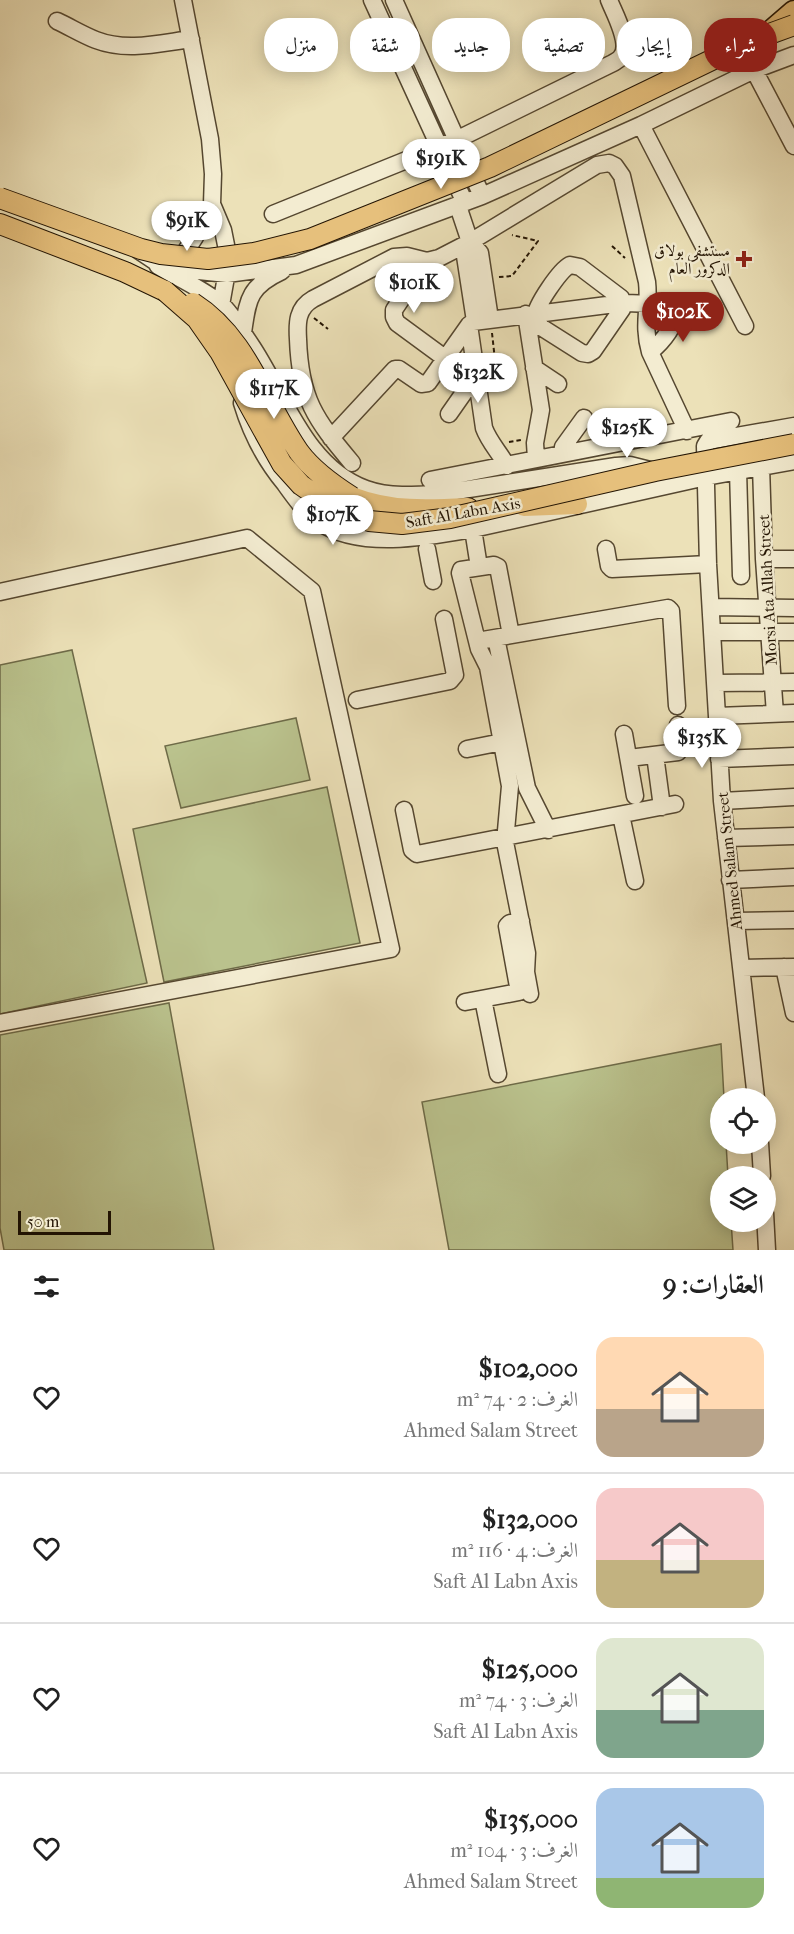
<!DOCTYPE html>
<html lang="ar">
<head>
<meta charset="utf-8">
<style>
  body { margin:0; font-family:"IM FELL French Canon",Amiri,serif; background:#f6f6f6; color:#222; direction:rtl; height:100vh; display:flex; flex-direction:column; font-size:22px; white-space:nowrap }
  * { box-sizing:border-box; margin:0 }
  p { font-size:20px; color:#767676 }
  .icon { flex:none; width:33px; height:33px; fill:none; stroke:currentColor; stroke-width:2; stroke-linecap:round; stroke-linejoin:round }
  .map { position:relative; height:1250px; overflow:hidden; direction:ltr }
  .panel { display:flex; flex-direction:column; background:#fff; flex:1 }
  .panel>* { flex:none }
  .banner { position:absolute; left:18px; top:18px; width:759px; height:54px; direction:rtl; display:flex; gap:12px }
  .fabs { position:absolute; left:710px; top:1088px; display:grid; gap:12px }
  .fabs a { display:grid; place-items:center; width:66px; height:66px; border-radius:50%; background:#fff; box-shadow:0 3px 15px #0003; font-size:30px }
  .scale { position:absolute; left:18px; bottom:15px; width:93px; box-sizing:border-box; padding-left:6px; border:3px solid #231403; border-top:0; font-size:16px; line-height:21px; white-space:nowrap; color:#231403; -webkit-text-stroke:4px #f3ecd1; paint-order:stroke }
  .price { position:absolute; translate:-50% -51px; padding:0 14px; border-radius:21px; background:#fff; color:#222; font-size:20px; line-height:39px; filter:drop-shadow(0 2px 3px #0008) }
  .price::after { content:''; position:absolute; left:50%; top:36px; width:18px; height:14px; margin-left:-9px; background:inherit; clip-path:polygon(0 0,100% 0,50% 100%) }
  .price.on { background:#8f2418; color:#fff }
  ul { padding:0; list-style:none }
  li { display:flex; align-items:center; gap:18px; height:150px; padding:0 30px }
  li+li { border-top:2px solid #e0e0e0 }
  li span { display:grid; place-items:center; flex:none; width:168px; height:120px; border-radius:18px; color:#555 }
  li>.icon { margin-inline-start:auto }
  span .icon { width:72px; height:72px; fill:#fffc; stroke-width:1 }
  li b { font-size:26px }
  h2 { display:flex; justify-content:space-between; align-items:center; height:72px; padding:0 30px; font-size:26px }
  .tag { padding:0 21px; border-radius:24px; background:#fff; box-shadow:0 3px 15px #0003; font-size:21px; line-height:54px }
  .tag.on { background:#8f2418; color:#fff }
  .map>svg:first-child { display:block }
  .green { fill:#bac28d; stroke:#6e6b48; stroke-width:1.5 }
  .lines { fill:none; stroke-linecap:round; stroke-linejoin:round }
  .minor-casing { stroke:#554730; stroke-width:19 }
  .major-casing { stroke:#231403; stroke-width:22 }
  .highway-casing { stroke:#231403; stroke-width:25 }
  .path { stroke:#231403; stroke-width:2; stroke-dasharray:4.5 3; stroke-linecap:butt }
  .minor { stroke:#f3ecd1; stroke-width:16 }
  .major { stroke:#e6c07c; stroke-width:20 }
  .highway { stroke:#e6c07c; stroke-width:22 }
  .major-bridge-casing { stroke:#231403; stroke-width:22; stroke-linecap:butt }
  .major-bridge { stroke:#e6c07c; stroke-width:20 }
  .poi-dot { fill:#8f2418; stroke:#f3ecd1; stroke-width:2 }
  .labels { text-anchor:middle; stroke-width:5; stroke-linejoin:round; paint-order:stroke }
  .poi-label { font-size:16px; fill:#231403; stroke:#f3ecd1; text-anchor:end }
  .street-label { font-size:16px; fill:#231403; stroke:#f3ecd1 }
</style>
</head>
<body>
<div class="map">
<svg width="794" height="1250" viewBox="0 0 794 1250">
  <rect width="100%" height="100%" fill="#ece1b8"/>
  <filter id="stains"><feTurbulence type="fractalNoise" baseFrequency=".00333" numOctaves="4"/><feColorMatrix values="0 0 0 0 .2 0 0 0 0 .09 0 0 0 0 .02 0 0 0 .5 -.17"/></filter>
  <radialGradient id="worn" r=".72"><stop offset=".6" stop-color="#630" stop-opacity="0"/><stop offset="1" stop-color="#630" stop-opacity=".3"/></radialGradient>
  <path class="green" d="M72,650L147,983L0,1014V665Z
    M296,718L310,780L181,808L165,746Z
    M327,787L360,943L164,982L133,829Z
    M169,1003L214,1250H4L0,1228V1035Z
    M721,1044L724,1098H720V1143H726L728,1176H720V1221H731L733,1250H449L422,1102Z"/>
  <g class="lines">
    <g class="minor-casing">
      <path id="minor" d="M372,0L465,203
        M394,0L482,196
        M57,21C70,27 83,35 96,40C127,52 160,43 191,39
        M754,70L794,146
        M641,125L745,326
        M212,204L223,230L229,260L221,305L223,335
        M458,206L470,242L480,253L490,319
        M273,214L456,140L613,63C616,61 619,60 621,57C632,44 614,13 609,0
        M470,242L465,256L475,321
        M138,250L156,262L158,266C178,278 203,289 221,304C233,315 242,332 251,345C284,394 305,467 366,489C391,498 418,495 443,493L616,466L630,465L654,471
        M427,261L394,310V317L397,323L446,359
        M167,264L189,270L227,274L296,265L482,196L641,125L754,70L794,55
        M570,265L580,267L621,298L623,303L622,309L593,351L588,354L582,353L541,327L535,317C536,305 560,270 570,265Z
        M176,266L195,237L212,204L213,174L210,139L183,0
        M526,314L541,410L535,443L536,459
        M469,325L484,428C489,442 500,453 507,466
        M242,339C248,303 245,288 282,271
        M650,352C665,340 674,327 679,308
        M534,368L558,384
        M242,403C251,433 265,460 285,484C295,498 305,512 319,522C359,550 428,537 473,529L706,477L794,461
        M449,414L477,374
        M331,438L395,369H399L421,384L428,383L469,325L473,322L623,303C648,302 671,310 696,307
        M562,453L563,447L584,418
        M352,463C315,419 300,399 298,339C297,323 297,308 313,299L394,257L407,256L427,261L439,258L470,242L597,165L609,163L615,166L622,176L647,282C650,308 642,324 650,352L687,431
        M761,466L764,559L775,714
        M738,470L741,576
        M430,480L731,421
        M473,529L479,567
        M427,549L433,581
        M606,549L609,566L612,569L708,564
        M764,559H794
        M0,592L247,538L312,591L391,949L0,1023
        M711,607L794,608
        M712,632H794
        M511,635L498,567L494,565L461,570L460,573L479,649L488,667L510,786L505,842L527,953L526,972L530,994
        M496,638L527,788L548,830
        M477,641L668,608L671,611L677,706
        M715,683L794,682
        M357,700L450,681L455,675L444,619
        M717,716L794,713
        M624,734L635,796
        M467,749L502,742
        M655,755L662,807
        M629,758L678,752L680,748L678,725
        M719,759L794,756
        M722,801L794,797
        M404,810L412,850L417,854L675,804
        M621,815L635,881
        M726,838L794,836
        M730,880L794,877
        M736,921L794,920
        M784,967L794,1013
        M742,968L794,967
        M483,999L498,1074
        M465,1002L519,992L507,926L510,923L521,921
        M756,1098L722,801L708,564L705,446L708,441L794,426
        M760,1143L762,1176
        M765,1213L767,1250"/>
    </g>
    <g class="major-casing">
      <path id="major" d="M0,224L125,272L165,291
        M352,497C390,512 428,510 468,508
        M524,506L577,504"/>
    </g>
    <g class="highway-casing">
      <path id="highway" d="M772,31L794,12"/>
    </g>
    <path class="path" d="M612,246L625,258
      M499,277L512,276L538,241L512,235
      M314,318L328,329
      M492,333L495,360
      M509,442L521,440"/>
    <use href="#minor" class="minor"/>
    <use href="#major" class="major"/>
    <use href="#highway" class="highway"/>
    <g class="major-bridge-casing">
      <path id="major-bridge" d="M0,198L141,249L161,254L208,259L254,253L310,239L490,167L753,40L794,25
        M165,291L197,319L220,352L282,464L301,485L327,503L369,521L402,524L450,518L655,471L794,444
        M193,303C248,338 264,402 299,452C313,471 333,485 352,497"/>
    </g>
    <use href="#major-bridge" class="major-bridge"/>
  </g>
  <path class="poi-dot" d="M741 250h6v6h6v6h-6v6h-6v-6h-6v-6h6z"/>
  <g class="labels">
    <g class="poi-label">
      <text x="730" y="256">مستشفى بولاق<tspan x="730" dy="18">الدكرور العام</tspan></text>
    </g>
    <g class="street-label">
      <text transform="translate(463 512) rotate(-10)" y="6">Saft Al Labn Axis</text>
      <text transform="translate(767 590) rotate(-93)" y="6">Morsi Ata Allah Street</text>
      <text transform="translate(729 861) rotate(-96)" y="6">Ahmed Salam Street</text>
    </g>
  </g>
  <rect width="100%" height="100%" filter="url(#stains)"/>
  <rect width="100%" height="100%" fill="url(#worn)"/>
</svg>
<div class="fabs">
<a><svg class="icon" aria-label="locate" viewBox="0 0 24 24"><circle cx="12" cy="12" r="6"/><path d="M12 2v4M12 18v4M2 12h4M18 12h4"/></svg></a>
<a><svg class="icon" aria-label="layers" viewBox="0 0 24 24"><path d="M12 4l9 5-9 5-9-5zM3 14l9 5 9-5"/></svg></a>
</div>
<div class="scale">50 m</div>
<b class="price" style="left:441px;top:190px">$191K</b>
<b class="price" style="left:187px;top:252px">$91K</b>
<b class="price" style="left:414px;top:314px">$101K</b>
<b class="price on" style="left:683px;top:343px">$102K</b>
<b class="price" style="left:478px;top:404px">$132K</b>
<b class="price" style="left:274px;top:420px">$117K</b>
<b class="price" style="left:627px;top:459px">$125K</b>
<b class="price" style="left:333px;top:546px">$107K</b>
<b class="price" style="left:702px;top:769px">$135K</b>
<div class="banner">
<a class="tag on">شراء</a>
<a class="tag">إيجار</a>
<a class="tag">تصفية</a>
<a class="tag">جديد</a>
<a class="tag">شقة</a>
<a class="tag">منزل</a>
</div>
</div>
<section class="panel">
<h2>العقارات: 9<svg class="icon" aria-label="filters" viewBox="0 0 24 24"><path d="M4 7h16M4 17h16"/><circle cx="9" cy="7" r="2"/><circle cx="15" cy="17" r="2"/></svg></h2>
<ul>
<li><span style="background:linear-gradient(#ffd9b3 60%,#b9a48a 0)"><svg class="icon" aria-label="home" viewBox="0 0 24 24"><path d="M3 11l9-7 9 7M6 9v11h12V9"/></svg></span><div><b>$102,000</b><p>الغرف: 2 · 74 m²</p><p>Ahmed Salam Street</p></div><svg class="icon" aria-label="heart" viewBox="0 0 24 24"><path d="M12 20l-8-8c-3-5 5-10 8-4 3-6 11-1 8 4z"/></svg></li>
<li><span style="background:linear-gradient(#f6c9c9 60%,#c2b280 0)"><svg class="icon" aria-label="home" viewBox="0 0 24 24"><path d="M3 11l9-7 9 7M6 9v11h12V9"/></svg></span><div><b>$132,000</b><p>الغرف: 4 · 116 m²</p><p>Saft Al Labn Axis</p></div><svg class="icon" aria-label="heart" viewBox="0 0 24 24"><path d="M12 20l-8-8c-3-5 5-10 8-4 3-6 11-1 8 4z"/></svg></li>
<li><span style="background:linear-gradient(#dfe7d0 60%,#7fa58c 0)"><svg class="icon" aria-label="home" viewBox="0 0 24 24"><path d="M3 11l9-7 9 7M6 9v11h12V9"/></svg></span><div><b>$125,000</b><p>الغرف: 3 · 74 m²</p><p>Saft Al Labn Axis</p></div><svg class="icon" aria-label="heart" viewBox="0 0 24 24"><path d="M12 20l-8-8c-3-5 5-10 8-4 3-6 11-1 8 4z"/></svg></li>
<li><span style="background:linear-gradient(#a9c7e8 75%,#8fb573 0)"><svg class="icon" aria-label="home" viewBox="0 0 24 24"><path d="M3 11l9-7 9 7M6 9v11h12V9"/></svg></span><div><b>$135,000</b><p>الغرف: 3 · 104 m²</p><p>Ahmed Salam Street</p></div><svg class="icon" aria-label="heart" viewBox="0 0 24 24"><path d="M12 20l-8-8c-3-5 5-10 8-4 3-6 11-1 8 4z"/></svg></li>
</ul>
</section>
</body>
</html>
